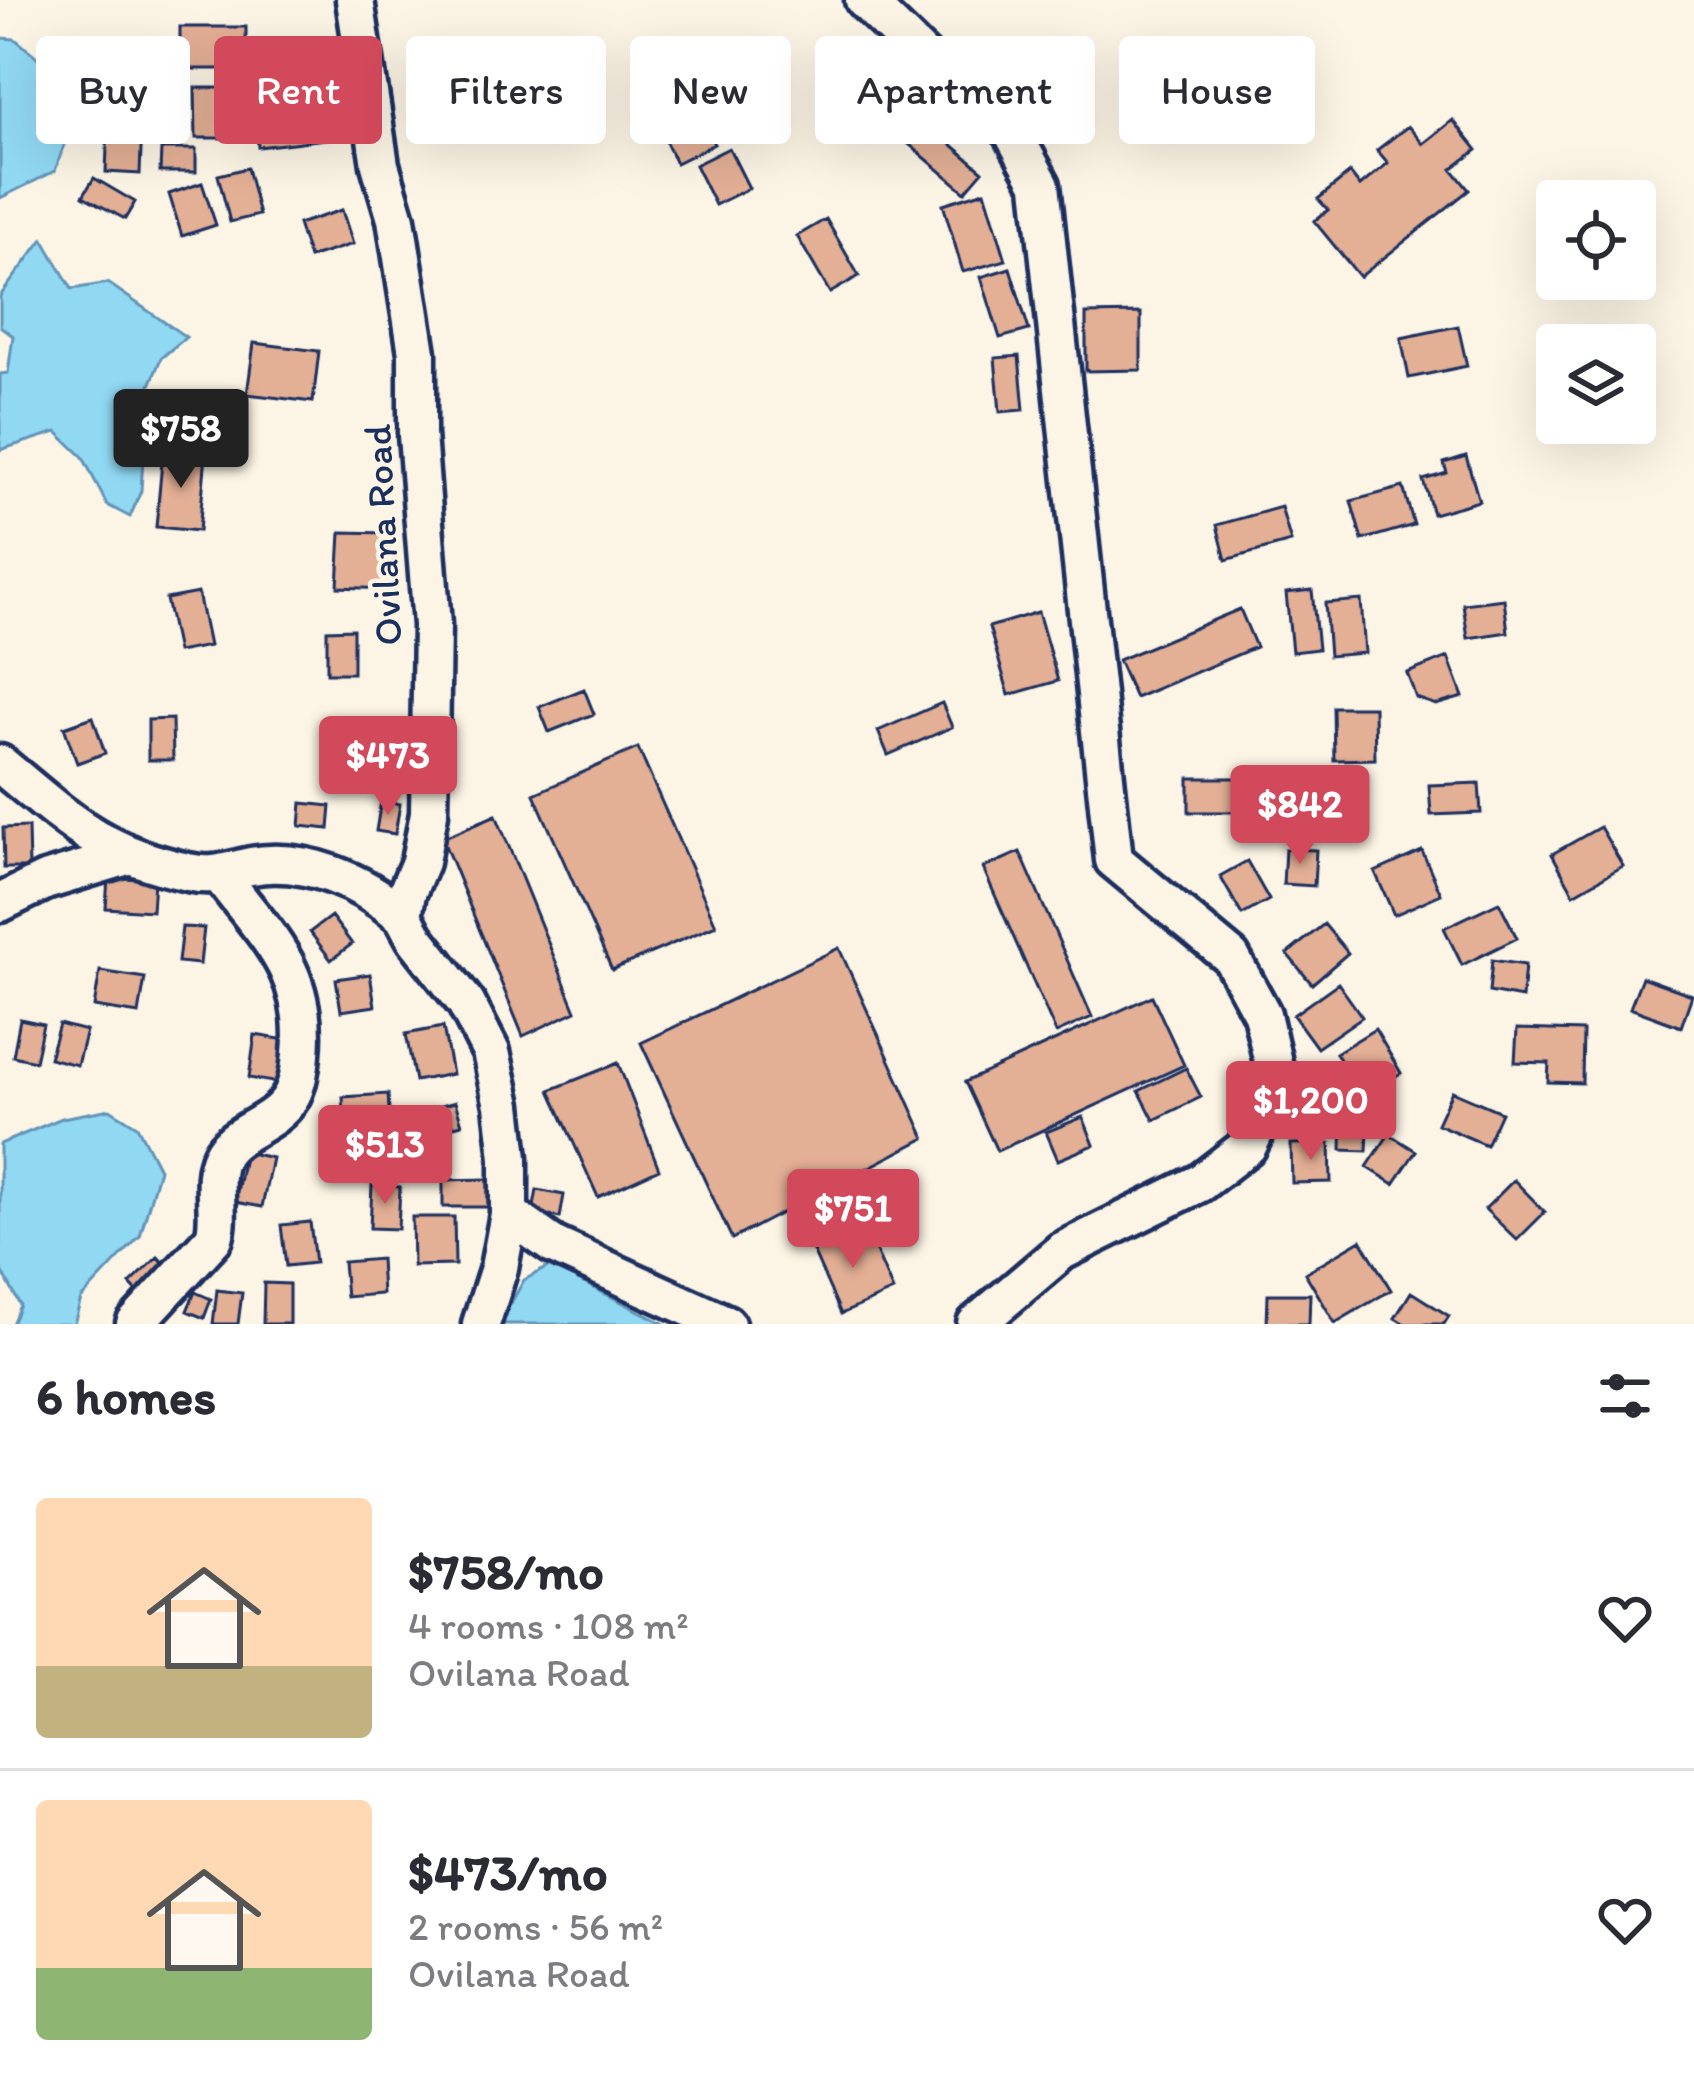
<!DOCTYPE html>
<html lang="en">
<head>
<meta charset="utf-8">
<style>
  body { margin:0; font-family:Itim,sans-serif; background:#f2f2f3; color:#2b2b33; height:100vh; display:flex; flex-direction:column; font-size:45px; white-space:nowrap }
  * { box-sizing:border-box; margin:0 }
  p { font-size:39px; color:#7c7c81 }
  .icon { flex:none; width:66px; height:66px; fill:none; stroke:currentColor; stroke-width:2; stroke-linecap:round; stroke-linejoin:round }
  .map { position:relative; height:1324px; overflow:hidden }
  .panel { display:flex; flex-direction:column; background:#fff; flex:1 }
  .panel>* { flex:none }
  .hud { position:absolute; left:36px; top:36px; width:1623px; height:108px; display:flex; gap:24px }
  .controls { position:absolute; left:1536px; top:180px; display:grid; gap:24px }
  .controls a { display:grid; place-items:center; width:120px; height:120px; border-radius:12px; background:#fff; box-shadow:0 12px 48px #0002; font-size:60px }
  .price { position:absolute; translate:-50% -102px; padding:0 27px; border-radius:12px; background:#d1495b; color:#fff; font-size:39px; line-height:78px; filter:drop-shadow(0 3px 6px #0008) }
  .price::after { content:''; position:absolute; left:50%; top:72px; width:36px; height:27px; margin-left:-18px; background:inherit; clip-path:polygon(0 0,100% 0,50% 100%) }
  .price.active { background:#222; color:#fff }
  ul { padding:0; list-style:none }
  li { display:flex; align-items:center; gap:36px; height:300px; padding:0 36px }
  li+li { border-top:3px solid #e1e1e2 }
  li span { display:grid; place-items:center; flex:none; width:336px; height:240px; border-radius:12px; color:#555 }
  li>.icon { margin-inline-start:auto }
  span .icon { width:144px; height:144px; fill:#fffc; stroke-width:1 }
  li b { font-size:51px }
  h2 { display:flex; justify-content:space-between; align-items:center; height:144px; padding:0 36px; font-size:51px }
  .chip { padding:0 42px; border-radius:12px; background:#fff; box-shadow:0 12px 48px #0002; font-size:42px; line-height:108px }
  .chip.active { background:#d1495b; color:#fff }
  .map>svg:first-child { display:block }
  .water { fill:#91d8f3; stroke:#6294b7; stroke-width:3 }
  .building { fill:#e3af95; stroke:#1b2f5e; stroke-width:3 }
  .lines { fill:none; stroke-linecap:round; stroke-linejoin:round }
  .minor-casing { stroke:#1b2f5e; stroke-width:45 }
  .minor { stroke:#fcf5e5; stroke-width:36 }
  .labels { text-anchor:middle; stroke-width:9; stroke-linejoin:round; paint-order:stroke }
  .street-label { font-size:39px; fill:#1b2f5e; stroke:#fcf5e5 }
</style>
</head>
<body>
<div class="map">
<svg width="1694" height="1324" viewBox="0 0 1694 1324">
  <rect width="100%" height="100%" fill="#fcf5e5"/>
  <filter id="ink" filterUnits="userSpaceOnUse"><feTurbulence type="fractalNoise" baseFrequency=".00833" numOctaves="2"/><feDisplacementMap in="SourceGraphic" scale="24" xChannelSelector="R" yChannelSelector="G"/><feConvolveMatrix kernelMatrix="1 2 1 2 8 2 1 2 1" color-interpolation-filters="sRGB"/></filter>
  <g filter="url(#ink)">
    <path class="water" d="M0,38L15,39L53,70L70,129L55,171L0,198Z
      M43,239L72,289L108,283L186,337L161,358L147,393L141,491L130,517L107,505L83,457L57,432L0,450V374L8,373L13,336L0,326V296Z
      M110,1109L137,1126L159,1169L140,1236L81,1299L74,1324H12L20,1305L0,1267V1144L62,1118Z
      M550,1266L665,1324H499L524,1280Z"/>
    <path class="building" d="M180,27H246V69H180Z
      M311,57L314,94L264,98L262,60Z
      M91,68L106,110L78,120L63,78Z
      M874,74L900,93L883,116L857,98Z
      M195,88H233V138H196Z
      M690,98L714,144L676,163L653,116Z
      M157,99L183,101L180,140L153,138Z
      M901,102L983,171L965,192L883,122Z
      M324,105L327,139L258,147L255,112Z
      M1453,120L1477,150L1452,169L1469,190L1360,277L1314,221L1328,210L1318,199L1350,173L1360,186L1388,163L1377,150L1408,126L1423,144Z
      M108,123L142,125L140,174L106,172Z
      M729,148L749,188L715,205L695,165Z
      M161,149H196V172H160Z
      M247,168L259,215L230,222L218,175Z
      M94,178L135,202L125,219L83,196Z
      M202,183L216,225L182,236L169,194Z
      M985,191L1006,260L963,272L943,204Z
      M342,210L353,244L309,258L298,224Z
      M826,219L859,276L830,293L797,236Z
      M1010,268L1029,330L1000,338L981,277Z
      M1141,313V370L1086,371V314Z
      M1458,326L1467,366L1409,378L1401,338Z
      M254,343L319,351L313,402L247,394Z
      M1019,356L1024,410L1000,412L995,358Z
      M163,451L206,455L199,531L156,527Z
      M1466,456L1479,501L1433,514L1423,480L1447,473L1444,463Z
      M1403,487L1414,525L1362,540L1351,501Z
      M1281,507L1291,542L1226,560L1217,525Z
      M341,532L388,533L386,589L338,587Z
      M1312,590L1318,649L1292,652L1286,593Z
      M198,593L209,646L177,652L166,599Z
      M1504,599L1508,632L1468,638L1463,604Z
      M1361,600L1365,653L1329,656L1325,603Z
      M1240,609L1256,647L1135,698L1118,660Z
      M1038,612L1058,681L1009,695L989,627Z
      M353,629V673H327V630Z
      M1448,657L1463,697L1436,705L1416,698L1407,673Z
      M584,689L594,714L549,732L539,707Z
      M942,703L952,727L888,755L878,731Z
      M1333,707H1374L1375,759L1334,760Z
      M93,717L105,753L77,763L64,727Z
      M172,719L173,760H148V720Z
      M638,748L716,925L612,970L534,794Z
      M375,767L401,769L400,792L373,790Z
      M1189,778H1253V812H1189Z
      M1479,783L1481,813L1431,815L1429,785Z
      M1353,789L1355,821L1306,824L1305,791Z
      M381,801L400,804L395,834L376,831Z
      M302,803L331,806L329,829L300,826Z
      M496,815L576,1011L523,1036L442,838Z
      M28,827L29,868H4L3,828Z
      M1600,827L1623,866L1574,894L1552,854Z
      M1285,849L1316,850L1314,886L1283,884Z
      M1422,851L1441,894L1394,915L1375,872Z
      M1020,852L1092,1017L1056,1033L983,868Z
      M1247,861L1269,900L1242,915L1220,876Z
      M108,877L154,880L152,911L106,908Z
      M1499,902L1517,938L1462,965L1444,928Z
      M331,916L352,944L331,960L310,932Z
      M1324,924L1348,953L1312,984L1287,954Z
      M182,927L204,928L200,964L178,962Z
      M839,948L925,1138L732,1239L641,1043Z
      M1492,960L1525,965L1522,998L1489,992Z
      M100,971L145,978L139,1014L94,1007Z
      M370,974L375,1006L341,1011L336,979Z
      M1642,977L1692,995L1681,1027L1630,1008Z
      M1338,983L1362,1017L1317,1048L1293,1015Z
      M1152,996L1184,1065L997,1151L965,1082Z
      M20,1019L43,1024L35,1061L13,1056Z
      M59,1024L86,1031L77,1065L49,1058Z
      M443,1027L452,1074L415,1081L406,1034Z
      M1375,1029L1401,1073L1362,1096L1336,1053Z
      M1517,1029L1583,1031L1582,1083L1548,1082L1549,1063L1515,1062Z
      M255,1035L292,1041L285,1084L249,1078Z
      M618,1063L659,1169L598,1197L550,1090Z
      M1186,1068L1201,1097L1154,1120L1139,1091Z
      M1452,1091L1501,1112L1486,1145L1437,1124Z
      M388,1094L390,1126L345,1129L343,1097Z
      M455,1102L462,1124L424,1134L418,1112Z
      M1311,1107H1335L1336,1137H1312Z
      M1343,1110H1369L1367,1151L1342,1150Z
      M1083,1117L1094,1145L1058,1160L1046,1132Z
      M1389,1134L1416,1151L1394,1184L1367,1167Z
      M351,1137L403,1138L402,1173L351,1172Z
      M1330,1143L1331,1182L1292,1183L1291,1144Z
      M245,1152L272,1158L262,1207L235,1202Z
      M488,1179V1207H443V1180Z
      M1514,1180L1545,1212L1517,1240L1485,1209Z
      M372,1185L400,1187L398,1229L370,1228Z
      M537,1190L564,1195L560,1218L533,1212Z
      M412,1217H454L455,1265L413,1266Z
      M310,1222L315,1263L286,1266L281,1225Z
      M866,1228L893,1291L841,1314L813,1251Z
      M1361,1240L1391,1290L1335,1323L1305,1273Z
      M158,1257L173,1273L145,1300L130,1284Z
      M380,1259L382,1294L346,1297L343,1262Z
      M264,1283L289,1284V1324H263Z
      M217,1290L242,1293L238,1324H213Z
      M195,1292L211,1299L204,1318L187,1311Z
      M1411,1292L1449,1316L1444,1324H1405L1395,1318Z
      M1268,1294H1310L1309,1324H1267Z"/>
    <g class="lines">
      <g class="minor-casing">
        <path id="minor" d="M355,0L380,165L396,219L417,353V435L432,625L429,813L420,862L407,893L403,916L415,938L466,1003L491,1052L503,1105L509,1158V1214L499,1268L481,1324
          M864,0L954,87L1011,130L1041,185L1114,860L1231,957L1262,1014L1278,1085L1248,1146L1200,1183L1062,1251L976,1324
          M0,764C68,820 99,853 188,872C213,878 228,871 251,866C305,856 363,882 403,916
          M0,903L45,881L127,856
          M509,1214L553,1245L726,1324
          M135,1324L214,1238C222,1213 209,1180 221,1156C233,1131 273,1126 290,1098C297,1087 300,1068 301,1054C309,971 267,938 221,876"/>
      </g>
      <use href="#minor" class="minor"/>
    </g>
  </g>
  <g class="labels">
    <g class="street-label">
      <text transform="translate(382 535) rotate(-93)" y="14">Ovilana Road</text>
    </g>
  </g>
</svg>
<div class="controls">
<a><svg class="icon" aria-label="locate" viewBox="0 0 24 24"><circle cx="12" cy="12" r="6"/><path d="M12 2v4M12 18v4M2 12h4M18 12h4"/></svg></a>
<a><svg class="icon" aria-label="layers" viewBox="0 0 24 24"><path d="M12 4l9 5-9 5-9-5zM3 14l9 5 9-5"/></svg></a>
</div>
<b class="price active" style="left:181px;top:491px">$758</b>
<b class="price" style="left:388px;top:818px">$473</b>
<b class="price" style="left:1300px;top:867px">$842</b>
<b class="price" style="left:1311px;top:1163px">$1,200</b>
<b class="price" style="left:385px;top:1207px">$513</b>
<b class="price" style="left:853px;top:1271px">$751</b>
<div class="hud">
<a class="chip">Buy</a>
<a class="chip active">Rent</a>
<a class="chip">Filters</a>
<a class="chip">New</a>
<a class="chip">Apartment</a>
<a class="chip">House</a>
</div>
</div>
<section class="panel">
<h2>6 homes<svg class="icon" aria-label="filters" viewBox="0 0 24 24"><path d="M4 7h16M4 17h16"/><circle cx="9" cy="7" r="2"/><circle cx="15" cy="17" r="2"/></svg></h2>
<ul>
<li><span style="background:linear-gradient(#ffd9b3 70%,#c2b280 0)"><svg class="icon" aria-label="home" viewBox="0 0 24 24"><path d="M3 11l9-7 9 7M6 9v11h12V9"/></svg></span><div><b>$758/mo</b><p>4 rooms · 108 m²</p><p>Ovilana Road</p></div><svg class="icon" aria-label="heart" viewBox="0 0 24 24"><path d="M12 20l-8-8c-3-5 5-10 8-4 3-6 11-1 8 4z"/></svg></li>
<li><span style="background:linear-gradient(#ffd9b3 70%,#8fb573 0)"><svg class="icon" aria-label="home" viewBox="0 0 24 24"><path d="M3 11l9-7 9 7M6 9v11h12V9"/></svg></span><div><b>$473/mo</b><p>2 rooms · 56 m²</p><p>Ovilana Road</p></div><svg class="icon" aria-label="heart" viewBox="0 0 24 24"><path d="M12 20l-8-8c-3-5 5-10 8-4 3-6 11-1 8 4z"/></svg></li>
</ul>
</section>
</body>
</html>
